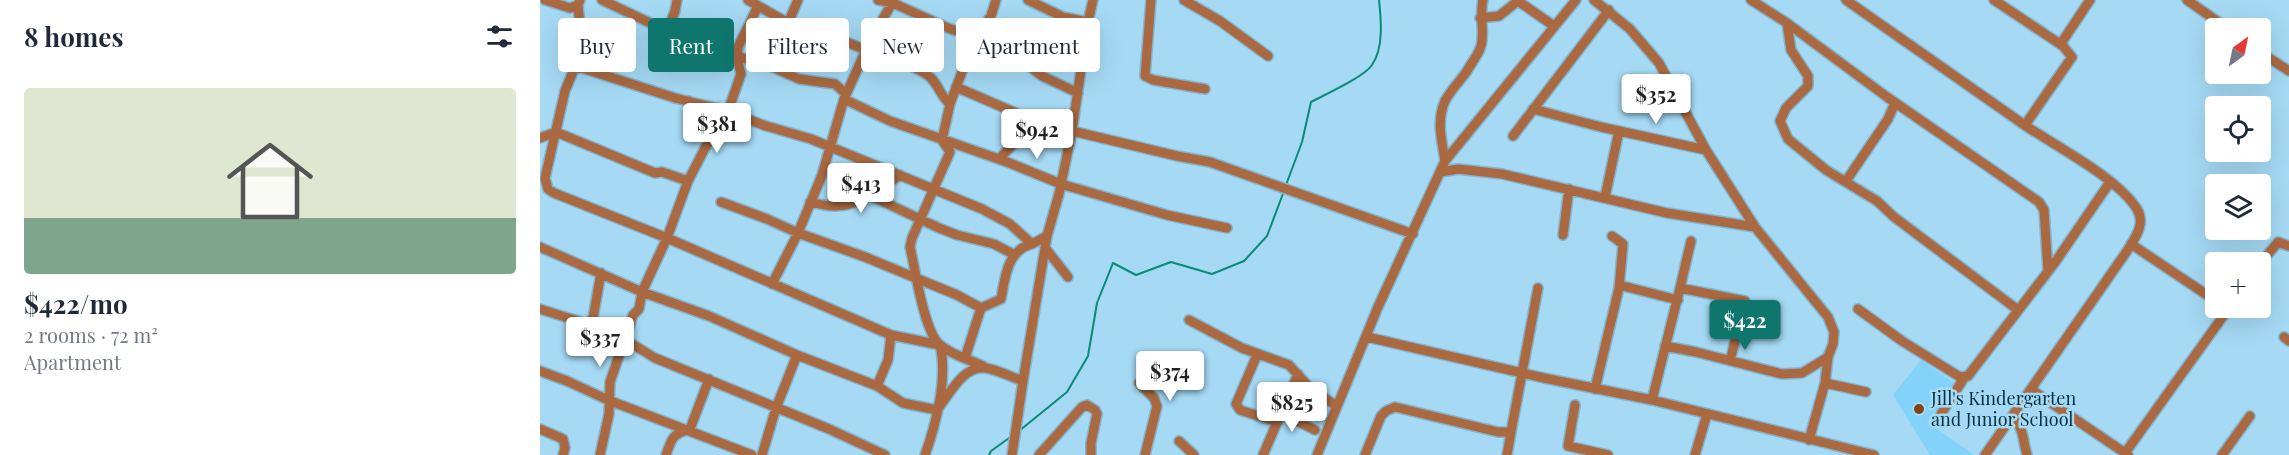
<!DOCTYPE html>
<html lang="en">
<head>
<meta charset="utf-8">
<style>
  body { margin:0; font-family:"Playfair Display",serif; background:#f6f6f7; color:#1f2937; height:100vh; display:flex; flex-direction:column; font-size:22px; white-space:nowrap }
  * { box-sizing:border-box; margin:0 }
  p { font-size:20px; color:#747a83 }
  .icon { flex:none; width:33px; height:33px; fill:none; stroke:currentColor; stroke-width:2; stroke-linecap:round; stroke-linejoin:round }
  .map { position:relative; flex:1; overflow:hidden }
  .details { display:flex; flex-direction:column; background:#fff; width:540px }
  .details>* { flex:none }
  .top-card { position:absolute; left:18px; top:18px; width:570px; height:54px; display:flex; gap:12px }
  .needle { width:39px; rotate:33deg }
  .tools { position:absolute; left:1665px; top:18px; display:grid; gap:12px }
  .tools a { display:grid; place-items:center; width:66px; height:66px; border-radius:6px; background:#fff; box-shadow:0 6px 24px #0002; font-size:30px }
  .price { position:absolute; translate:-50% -51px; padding:0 14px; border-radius:6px; background:#fff; color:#222; font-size:20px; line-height:39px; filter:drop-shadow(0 2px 3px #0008) }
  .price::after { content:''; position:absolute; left:50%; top:36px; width:18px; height:14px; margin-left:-9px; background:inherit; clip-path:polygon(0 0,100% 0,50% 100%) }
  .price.selected { background:#0f766e; color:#fff }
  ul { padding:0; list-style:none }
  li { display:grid; align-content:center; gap:12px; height:318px; padding:0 24px }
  li span { display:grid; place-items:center; height:186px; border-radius:6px; color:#555 }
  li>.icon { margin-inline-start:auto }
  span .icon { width:108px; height:108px; fill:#fffc; stroke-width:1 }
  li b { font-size:26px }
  h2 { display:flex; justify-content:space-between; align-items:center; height:72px; padding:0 24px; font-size:26px }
  .chip { padding:0 21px; border-radius:6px; background:#fff; box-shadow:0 6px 24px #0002; font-size:21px; line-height:54px }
  .chip.selected { background:#0f766e; color:#fff }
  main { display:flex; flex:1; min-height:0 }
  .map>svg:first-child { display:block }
  .built { fill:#82d2f9 }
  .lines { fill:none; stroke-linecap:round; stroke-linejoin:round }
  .stream { stroke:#0a8b77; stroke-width:2 }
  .minor-casing { stroke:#82b4cd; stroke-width:12 }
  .minor { stroke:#aa6941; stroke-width:9 }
  .poi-dot { fill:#844112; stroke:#a5d9f4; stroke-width:2 }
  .labels { text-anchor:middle; stroke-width:5; stroke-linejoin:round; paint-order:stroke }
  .poi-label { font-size:18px; fill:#073244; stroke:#a5d9f4; text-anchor:start }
</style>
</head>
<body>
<main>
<section class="details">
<h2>8 homes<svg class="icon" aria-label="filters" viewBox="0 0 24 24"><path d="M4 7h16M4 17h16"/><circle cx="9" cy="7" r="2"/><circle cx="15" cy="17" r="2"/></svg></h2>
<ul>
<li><span style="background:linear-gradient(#dfe7d0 70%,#7fa58c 0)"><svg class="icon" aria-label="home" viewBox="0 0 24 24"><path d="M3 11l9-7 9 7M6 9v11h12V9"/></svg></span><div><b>$422/mo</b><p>2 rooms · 72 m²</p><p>Apartment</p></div></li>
</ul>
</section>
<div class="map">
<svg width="1749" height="455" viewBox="0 0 1749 455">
  <rect width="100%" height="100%" fill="#a5d9f4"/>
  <path class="built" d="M1381,360L1415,384L1387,422L1434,455H1390L1353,395Z"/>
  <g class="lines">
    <path class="stream" d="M746,185L762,142L771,102C786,94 824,77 832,65C844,48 841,19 839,0
      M479,431L527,392L548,356L557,303L573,263L596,275L631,262L672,274L704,261L727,236L744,191
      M449,455L451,451L472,436"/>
    <g class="minor-casing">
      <path id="minor" d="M5,0L30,8L38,5L40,0
        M62,0L148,41L232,67L259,79L295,84L306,94
        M208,0L248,23L292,36L326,50L304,99L282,175L258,233L232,284
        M338,0L353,3L408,28L458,45L467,49L502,76L538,93
        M488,0L523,17L548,22
        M553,0L548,22L532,131L637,156L670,162L873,234
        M611,0L605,76L613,80L665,89
        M644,0L680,21L728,56
        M1054,0L1090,29L1119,63L1166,150L1215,227L1288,317L1294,332L1293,344L1288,357L1285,383L1269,440
        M1211,0L1247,23L1347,97L1499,202L1504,210L1508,271
        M1306,0C1365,41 1424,83 1483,124C1515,146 1577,177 1597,209C1606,224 1595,238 1587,251L1445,455
        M1454,0L1523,46
        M1647,0L1687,28
        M978,1L1014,26
        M38,5L41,36L34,69L25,91L5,178L8,189L14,193L127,238L351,335L348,360L337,386
        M940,18L959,16L979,0
        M248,23L258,0
        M1247,23L1251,50L1268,76V86L1246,108L1240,121L1248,139L1286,170L1337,201L1354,217L1478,310
        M127,32L135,11L137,0
        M329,41C363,41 350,53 371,66C378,70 385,72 391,78C399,86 401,97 410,104L402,140L410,152L372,238L370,247C375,268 384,332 400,345C412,355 430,360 443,366
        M328,44L354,0
        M1720,52L1749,71
        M34,69L42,68L135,98L188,111L223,125L271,139L442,209L470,224L492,244L507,236
        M416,87L476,113L512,132
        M304,99L350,121L467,162L521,184L627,215L687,228
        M149,101L175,135
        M410,104L435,37L451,16L456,0
        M993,109L1061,127L1166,150
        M1485,125L1532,57L1523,46L1522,42L1550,0
        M973,136L1069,10
        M0,138L16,132L115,173L122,172L148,181
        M905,161C902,141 896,121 905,101C910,91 920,81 927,71C931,63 938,56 941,46C945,31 939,16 943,0
        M901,172L918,169L962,174L1127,213L1215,227
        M1306,181L1348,119L1355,103
        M329,195L399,228L417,235L454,244L475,255
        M1065,197L1079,131
        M181,202L227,219L258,233L325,257L417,295L441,308
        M270,202C278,204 286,206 294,206C318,207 342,187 360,175
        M1023,235L1029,189
        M1591,244L1676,301
        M0,247L102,292L169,316L257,355L337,386L363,403L397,410C409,395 424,364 446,368C458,370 471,377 483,381L507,236L519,194L532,131L519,135L507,132L483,134L459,159
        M506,249L528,277
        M1720,264L1738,242L1749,246
        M1079,288L1083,286L1138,300
        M1140,288L1151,241
        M0,309L47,324L53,318L61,273
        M1318,309L1362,341L1420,377L1428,376L1516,261L1570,182
        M649,320L702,348L749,365L772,390L797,406
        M351,335L400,345C408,378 396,424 385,455
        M827,337L1004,378L1112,400L1334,455
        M1744,337L1749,341
        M84,339L115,358L289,429L345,455
        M1125,346L1156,352L1242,374L1262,373L1288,357
        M717,355L696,404L700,410L737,422
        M425,358L441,308L461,299C465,278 467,250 492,244
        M0,371L27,381L68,400L212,455
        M599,383L614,398L617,406L605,455
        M1285,383L1326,392
        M1055,389L1079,288L1083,244L1072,236
        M1492,390L1588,455
        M1112,400L1140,288L1205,301L1190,361
        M1035,405L1028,446L1068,455
        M741,413L775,430
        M1473,416C1485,432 1482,438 1487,455
        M1396,422L1424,378
        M0,429L23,439L25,448L23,455
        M639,441L654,455
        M1585,453L1689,308
        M60,455L69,414L70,382L93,315L99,309L102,292L127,238L148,181L165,148L188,111L201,74L197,57L198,47L218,6
        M126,455C132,437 133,434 150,429L169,379
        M222,455L236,408L257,355
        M472,455L483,381
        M499,455L542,407L547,405L555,410L557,414L551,443V455
        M723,455L758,374
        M777,455L838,307L905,161L1036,0
        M825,455L841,416L846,411L855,407L958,432H971L998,288
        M967,455L971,432
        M1155,455L1167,414
        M1682,455L1710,416"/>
    </g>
    <use href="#minor" class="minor"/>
  </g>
  <circle class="poi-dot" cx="1379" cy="409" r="6"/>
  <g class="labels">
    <g class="poi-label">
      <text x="1391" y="405">Jill's Kindergarten<tspan x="1391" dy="21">and Junior School</tspan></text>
    </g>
  </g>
</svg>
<div class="tools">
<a><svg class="needle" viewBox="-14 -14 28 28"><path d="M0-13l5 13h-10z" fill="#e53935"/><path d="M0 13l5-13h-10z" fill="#747a83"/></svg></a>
<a><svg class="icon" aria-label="locate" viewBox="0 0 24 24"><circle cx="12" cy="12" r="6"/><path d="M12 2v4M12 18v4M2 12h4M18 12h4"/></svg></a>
<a><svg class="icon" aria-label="layers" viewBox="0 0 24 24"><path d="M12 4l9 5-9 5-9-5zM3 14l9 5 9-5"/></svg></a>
<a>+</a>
</div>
<b class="price" style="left:1116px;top:125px">$352</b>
<b class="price" style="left:177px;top:154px">$381</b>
<b class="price" style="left:497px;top:160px">$942</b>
<b class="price" style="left:321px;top:214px">$413</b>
<b class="price selected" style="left:1205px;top:351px">$422</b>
<b class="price" style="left:60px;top:368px">$337</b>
<b class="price" style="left:630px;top:402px">$374</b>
<b class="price" style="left:752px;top:433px">$825</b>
<div class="top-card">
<a class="chip">Buy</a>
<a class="chip selected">Rent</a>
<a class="chip">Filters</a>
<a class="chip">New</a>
<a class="chip">Apartment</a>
</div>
</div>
</main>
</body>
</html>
